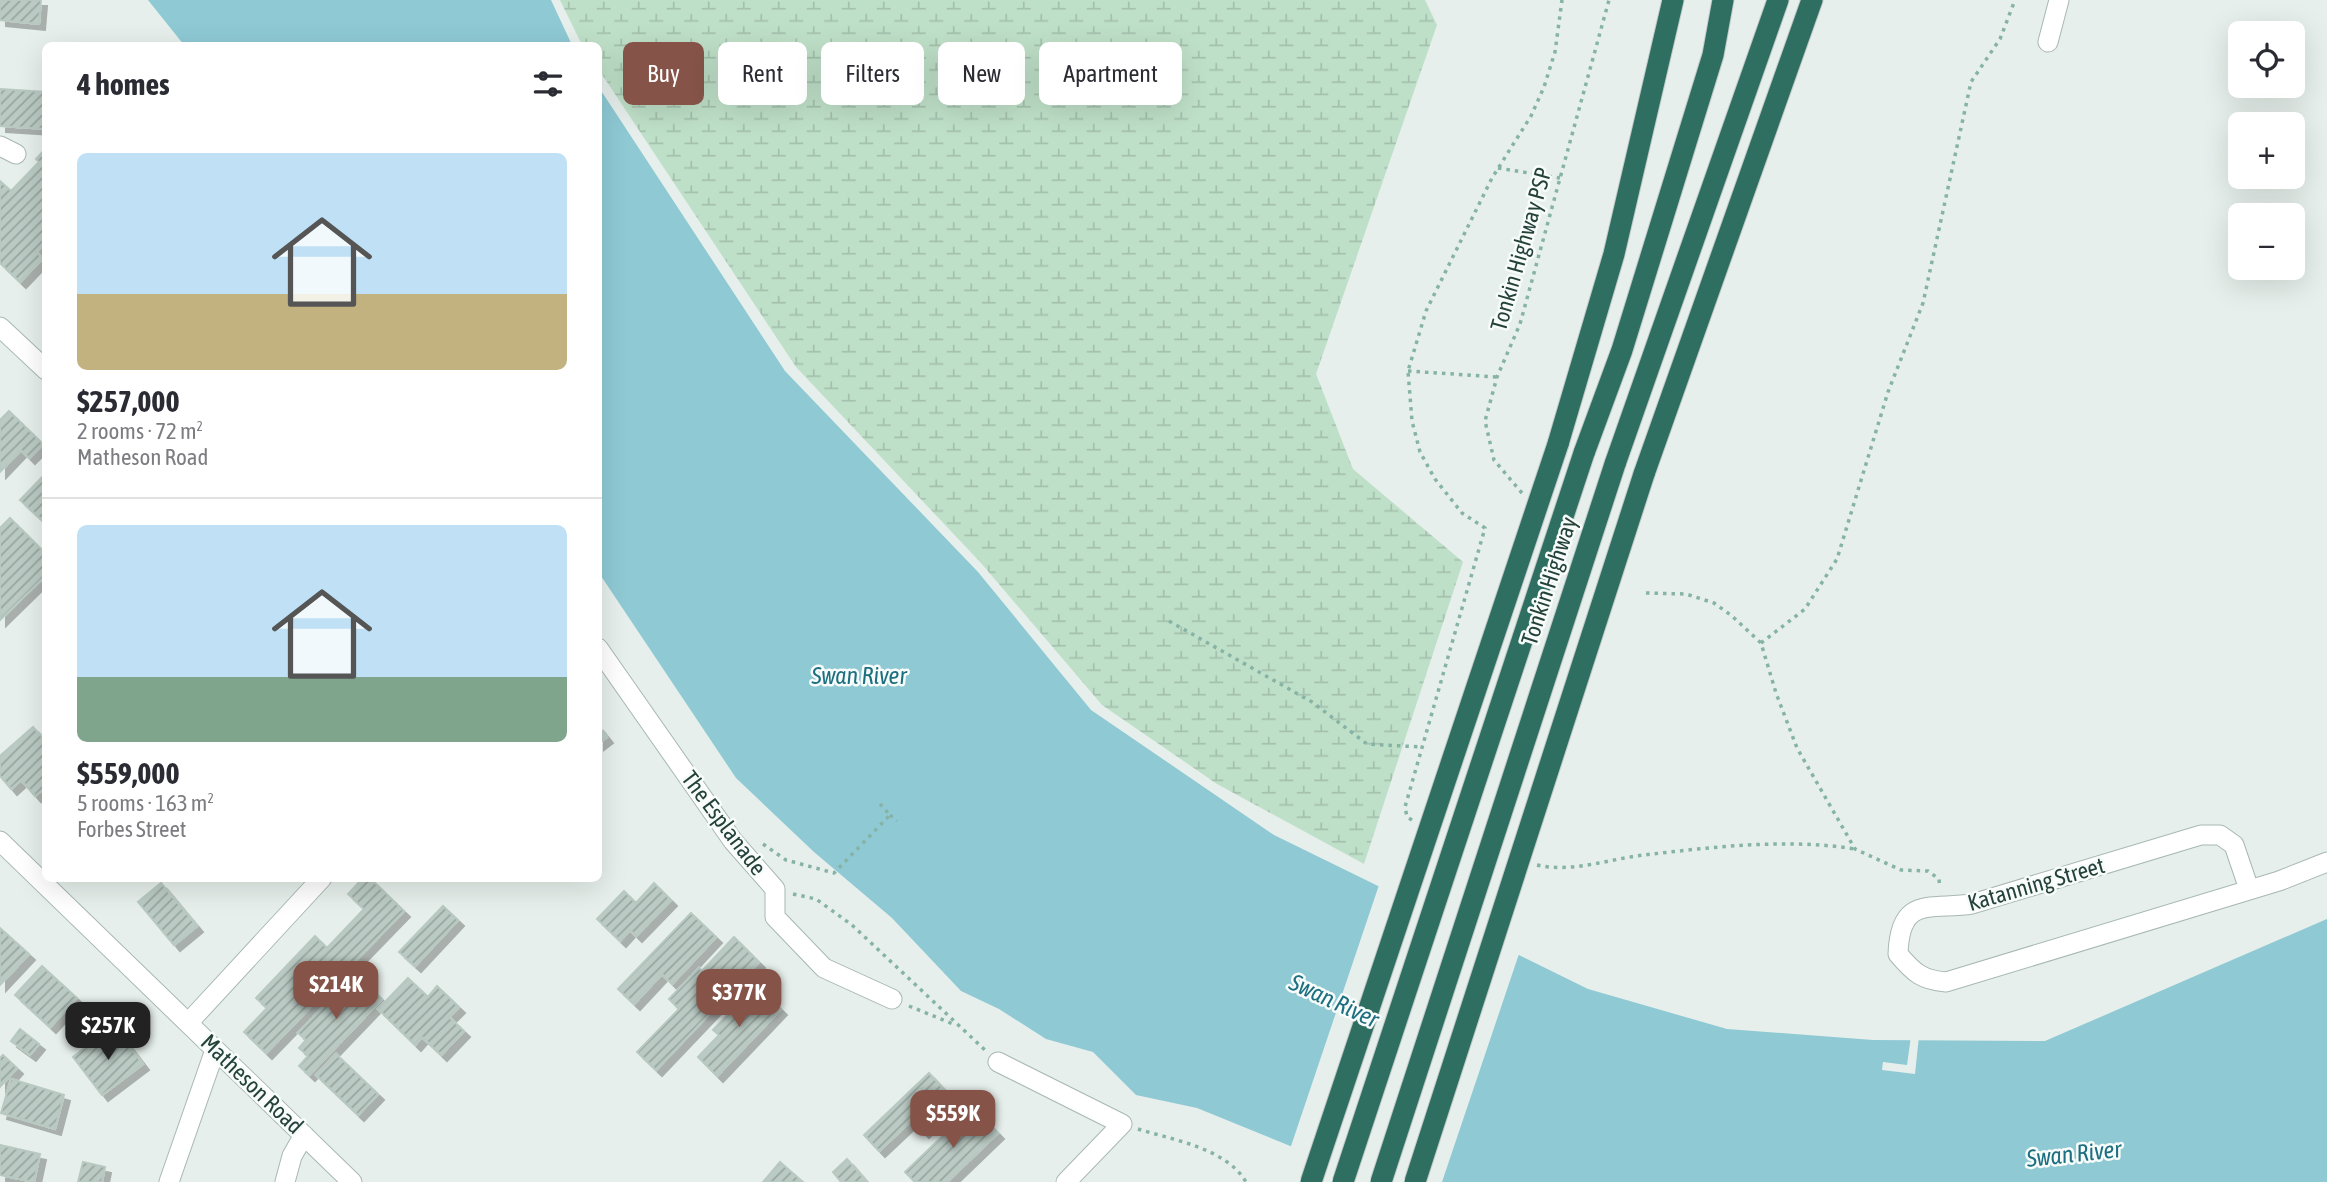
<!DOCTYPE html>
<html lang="en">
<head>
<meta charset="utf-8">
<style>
  body { margin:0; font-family:"Asap Condensed",sans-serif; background:#f2f2f3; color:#2b2b33; height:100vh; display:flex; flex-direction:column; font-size:26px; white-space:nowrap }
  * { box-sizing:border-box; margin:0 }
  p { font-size:23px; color:#7c7c81 }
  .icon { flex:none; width:38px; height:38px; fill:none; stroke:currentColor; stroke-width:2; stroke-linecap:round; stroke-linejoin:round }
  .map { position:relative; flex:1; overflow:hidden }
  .side { position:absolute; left:42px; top:42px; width:560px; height:840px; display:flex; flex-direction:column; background:#fff; border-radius:10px; box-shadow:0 7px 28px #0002 }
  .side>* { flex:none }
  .banner { position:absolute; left:623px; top:42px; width:665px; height:63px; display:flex; gap:14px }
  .tools { position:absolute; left:2228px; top:21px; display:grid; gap:14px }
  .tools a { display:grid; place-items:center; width:77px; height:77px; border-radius:10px; background:#fff; box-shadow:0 7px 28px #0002; font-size:35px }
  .price { position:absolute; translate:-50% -60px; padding:0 16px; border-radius:14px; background:#855347; color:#fff; font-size:23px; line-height:46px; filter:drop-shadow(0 2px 4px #0008) }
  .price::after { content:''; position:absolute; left:50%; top:42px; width:21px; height:16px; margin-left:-10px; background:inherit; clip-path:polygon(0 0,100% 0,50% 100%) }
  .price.on { background:#222; color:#fff }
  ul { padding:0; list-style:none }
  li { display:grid; align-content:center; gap:14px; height:371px; padding:0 35px }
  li+li { border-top:2px solid #e1e1e2 }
  li span { display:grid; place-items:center; height:217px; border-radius:10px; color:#555 }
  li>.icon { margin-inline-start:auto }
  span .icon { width:126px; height:126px; fill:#fffc; stroke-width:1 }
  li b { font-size:30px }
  h2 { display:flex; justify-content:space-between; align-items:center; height:84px; padding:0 35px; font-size:30px }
  .pill { padding:0 24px; border-radius:10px; background:#fff; box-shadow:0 7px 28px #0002; font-size:24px; line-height:63px }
  .pill.on { background:#855347; color:#fff }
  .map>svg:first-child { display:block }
  .wetland { fill:url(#wetland-marsh) }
  .water { fill:#8ec9d4 }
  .pier { fill:#e6efeb }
  .building { fill:url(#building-hatch); stroke:#b8c9c2; stroke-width:2; filter:url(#shadow) }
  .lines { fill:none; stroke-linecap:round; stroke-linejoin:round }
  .minor-casing { stroke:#a8b8b2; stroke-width:21 }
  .highway-casing { stroke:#c2cac8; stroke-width:23 }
  .path { stroke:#86b3a5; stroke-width:3.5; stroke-dasharray:3.5 5; stroke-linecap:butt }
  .minor { stroke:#fff; stroke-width:19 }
  .highway { stroke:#2f6f62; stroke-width:21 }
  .highway-bridge-casing { stroke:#c2cac8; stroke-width:23; stroke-linecap:butt }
  .highway-bridge { stroke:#2f6f62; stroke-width:21 }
  .labels { text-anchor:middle; stroke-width:5; stroke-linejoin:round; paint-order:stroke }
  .street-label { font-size:23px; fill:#24423a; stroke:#f7fbf9 }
  .water-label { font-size:24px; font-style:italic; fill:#1c6f80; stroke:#f7fbf9 }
</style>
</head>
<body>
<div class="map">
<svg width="2327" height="1182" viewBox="0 0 2327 1182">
  <defs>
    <pattern id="wetland-marsh" width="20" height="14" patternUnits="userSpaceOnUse" patternTransform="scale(1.75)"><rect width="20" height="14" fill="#bfe0c8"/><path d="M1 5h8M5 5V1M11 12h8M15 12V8" fill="none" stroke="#a4c1ad"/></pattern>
    <pattern id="building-hatch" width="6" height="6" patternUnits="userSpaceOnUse" patternTransform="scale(1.75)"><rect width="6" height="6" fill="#bbcac4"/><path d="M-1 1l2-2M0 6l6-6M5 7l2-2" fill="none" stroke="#98a6a0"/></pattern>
    <filter id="shadow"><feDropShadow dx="6" dy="6" stdDeviation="0" flood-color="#0004"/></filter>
  </defs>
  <rect width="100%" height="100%" fill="#e6efeb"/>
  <path class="wetland" d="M560,0H1425L1437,25L1316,374L1353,469L1463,562L1364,864L1217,784L1102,705L981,563L796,367L599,70L598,46L582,45Z"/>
  <path class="water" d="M148,0H551L572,45H184Z
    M598,86L785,371L978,572L1091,710L1274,835L1588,989L1727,1029L1873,1040L2045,1041L2327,919V1182H1379L1197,1108L1136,1095L1093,1052L1046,1039L999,1009L961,991L892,918L814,852L736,778L599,573Z"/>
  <path class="pier" d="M1380,882L1520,951L1442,1182H1370L1290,1149Z
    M1911,1036H1919L1915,1074L1882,1070L1883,1062L1907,1065Z"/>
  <path class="building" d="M0,0H41L39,24L0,20Z
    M0,89L46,92V129L0,126Z
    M46,148V242L36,252L43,258L20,282L0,263V181L11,191L39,162L36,159Z
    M9,411L43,444L29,458L21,450L0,472V420Z
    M46,473V524L20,500Z
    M10,518L46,554V575L0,620V528Z
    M598,726L607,737L598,744Z
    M33,727L46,741V787L35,796L21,780L11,789L0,776V756Z
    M363,878H370L404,911L266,1053L244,1032L267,1008L256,998L315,936L327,948L364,909L348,894Z
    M161,883L197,926L174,945L138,902Z
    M654,883L671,900L636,936L630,930L620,941L597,919L624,891L636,903Z
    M443,906L458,920L415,966L399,952Z
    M691,913L716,937L672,984L662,974L634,1004L618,989Z
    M0,928L29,954L0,985Z
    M734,937L759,962L656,1070L637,1052L679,1009L669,999L699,968L702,971Z
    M42,966L77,998L50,1027L15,995Z
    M355,973L382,999L309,1075L299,1066L308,1056L299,1048L306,1040L298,1033Z
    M408,978L428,997L437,986L459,1007L449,1017L464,1031L441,1055L422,1037L415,1045L378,1009Z
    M756,985L781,1009L717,1076L698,1057L719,1035L713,1030Z
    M20,1029L39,1044L30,1055L11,1041Z
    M106,1032L115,1044L123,1038L143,1064L102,1095L73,1057Z
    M336,1054L378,1094L358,1115L316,1075Z
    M3,1055L17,1068L0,1087V1058Z
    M929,1073L955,1101L923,1132L912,1120L879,1151L864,1135Z
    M11,1079L64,1095L55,1129L1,1113Z
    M973,1107L998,1133L947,1182H915L905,1172Z
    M0,1145L40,1154L34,1182L0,1175Z
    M847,1159L867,1182H841L833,1172Z
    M83,1162L105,1167L102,1182H78Z
    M780,1162L803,1182H763Z"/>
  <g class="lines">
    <g class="minor-casing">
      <path id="minor" d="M2048,42L2059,0
        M0,146L16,154
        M0,327L46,370
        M598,648L733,841L775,889V917L824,968L892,999
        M0,841L352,1182
        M2249,889L2234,845L2220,835H2201L1972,904C1930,910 1900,895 1898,954C1914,973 1922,980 1946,982L2279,881L2327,862
        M189,1022L322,878
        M998,1062L1122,1124L1066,1182
        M169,1182L215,1050
        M285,1182L292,1156L304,1135"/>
    </g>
    <g class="highway-casing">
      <path id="highway" d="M1558,444L1614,254L1673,0
        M1584,453L1622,350L1713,55L1723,0
        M1615,464L1778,0
        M1644,474L1812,0"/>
    </g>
    <path class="path" d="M1498,168L1560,178
      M1408,371L1497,377
      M1522,493L1494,460L1485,421L1497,377L1520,324L1609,0
      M1646,593L1686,594L1714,603L1732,616L1761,643L1776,693L1797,748L1855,849L1901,870L1928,871L1939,879L1940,888
      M1169,621L1312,702L1367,744L1421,747
      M1761,643L1805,609L1837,559L1888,392L1923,303L1971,82L2000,39L2015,0
      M890,815L897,821
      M1412,820L1407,817L1405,807L1485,528L1462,513L1435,479L1420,452L1412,421L1408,371L1426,311L1492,178L1531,116L1544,87L1555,52L1562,0
      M763,844L786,860L834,873L890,815L880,804
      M1537,865C1572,873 1609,859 1644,855C1713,847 1787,838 1855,849
      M793,894L816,899L852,925L986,1051
      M909,1006L953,1024
      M1138,1129C1173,1140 1226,1148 1246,1182"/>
    <use href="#minor" class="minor"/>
    <use href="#highway" class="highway"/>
    <g class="highway-bridge-casing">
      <path id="highway-bridge" d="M1311,1182L1558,444
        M1343,1182L1584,453
        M1381,1182L1615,464
        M1415,1182L1644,474"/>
    </g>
    <use href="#highway-bridge" class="highway-bridge"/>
  </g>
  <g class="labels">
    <g class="street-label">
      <text transform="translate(1521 249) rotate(-74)" y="8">Tonkin Highway PSP</text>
      <text transform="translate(1549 581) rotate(-72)" y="8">Tonkin Highway</text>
      <text transform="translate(724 823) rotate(53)" y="8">The Esplanade</text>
      <text transform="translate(2036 884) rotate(-16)" y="8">Katanning Street</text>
      <text transform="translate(252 1084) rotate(44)" y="8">Matheson Road</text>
    </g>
    <g class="water-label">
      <text x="859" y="684">Swan River</text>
      <text transform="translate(1334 1001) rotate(25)" y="8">Swan River</text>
      <text transform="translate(2074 1154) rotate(-6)" y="8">Swan River</text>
    </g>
  </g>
</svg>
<div class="tools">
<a><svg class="icon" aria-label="locate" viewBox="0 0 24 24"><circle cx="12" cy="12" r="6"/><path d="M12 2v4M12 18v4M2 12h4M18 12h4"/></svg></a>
<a>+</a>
<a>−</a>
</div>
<b class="price" style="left:336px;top:1021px">$214K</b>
<b class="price" style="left:739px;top:1029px">$377K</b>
<b class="price on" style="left:108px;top:1062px">$257K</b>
<b class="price" style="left:953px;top:1150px">$559K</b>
<div class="banner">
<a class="pill on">Buy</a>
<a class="pill">Rent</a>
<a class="pill">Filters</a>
<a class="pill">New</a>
<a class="pill">Apartment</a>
</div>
<section class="side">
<h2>4 homes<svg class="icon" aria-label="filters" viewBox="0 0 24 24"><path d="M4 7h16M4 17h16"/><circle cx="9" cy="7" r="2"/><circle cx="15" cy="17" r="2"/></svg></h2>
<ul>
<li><span style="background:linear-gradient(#bfe0f5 65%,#c2b280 0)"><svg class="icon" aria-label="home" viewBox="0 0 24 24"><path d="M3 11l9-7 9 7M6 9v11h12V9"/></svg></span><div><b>$257,000</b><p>2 rooms · 72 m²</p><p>Matheson Road</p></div></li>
<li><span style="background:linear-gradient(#bfe0f5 70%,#7fa58c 0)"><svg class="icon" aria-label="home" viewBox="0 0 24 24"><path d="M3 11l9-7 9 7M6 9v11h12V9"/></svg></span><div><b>$559,000</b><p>5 rooms · 163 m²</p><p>Forbes Street</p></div></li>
</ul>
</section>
</div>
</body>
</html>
